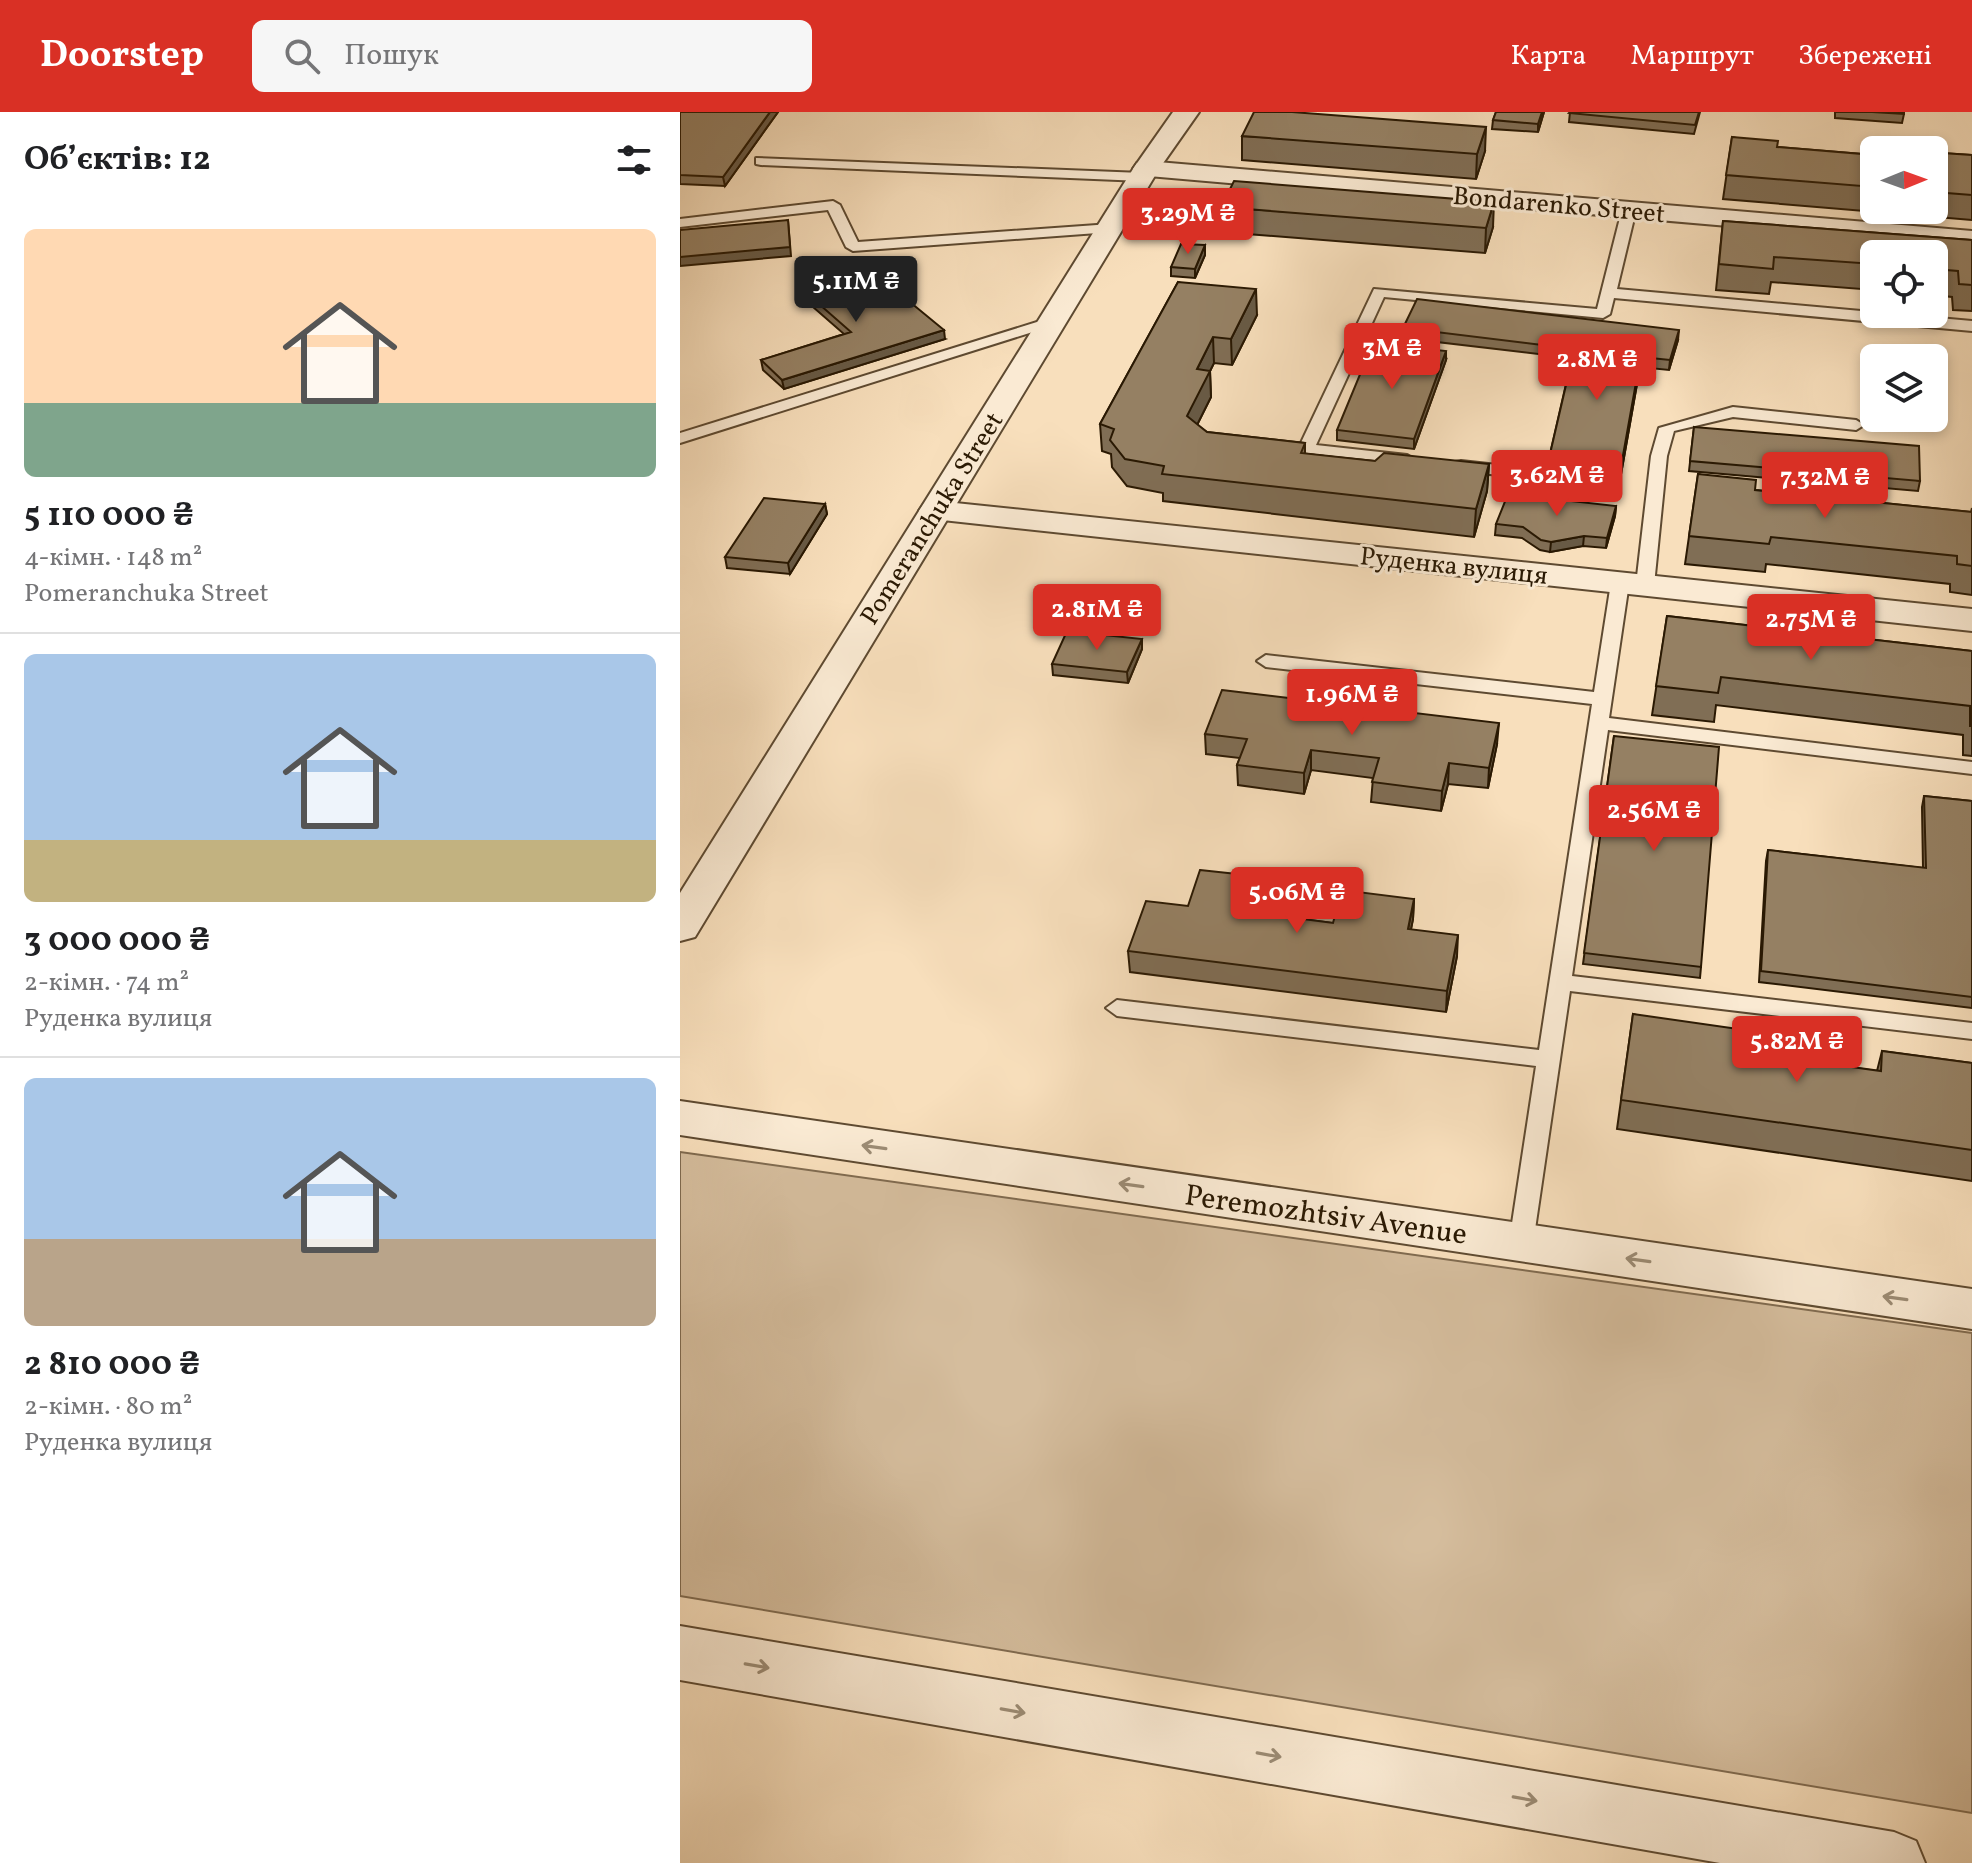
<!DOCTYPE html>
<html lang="uk">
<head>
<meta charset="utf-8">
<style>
  body { margin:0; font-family:Vollkorn,serif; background:#f6f6f6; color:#202124; height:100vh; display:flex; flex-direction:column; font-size:30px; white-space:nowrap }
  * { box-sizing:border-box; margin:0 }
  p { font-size:26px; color:#757577 }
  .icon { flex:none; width:44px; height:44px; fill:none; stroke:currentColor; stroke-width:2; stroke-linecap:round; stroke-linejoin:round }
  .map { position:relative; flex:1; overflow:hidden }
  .details { display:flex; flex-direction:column; background:#fff; width:680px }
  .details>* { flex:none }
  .needle { width:52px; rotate:89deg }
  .controls { position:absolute; left:1180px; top:24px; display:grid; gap:16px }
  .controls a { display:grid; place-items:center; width:88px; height:88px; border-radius:12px; background:#fff; box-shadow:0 4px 12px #0003; font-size:40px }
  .price { position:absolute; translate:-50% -68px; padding:0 18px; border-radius:8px; background:#d93025; color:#fff; font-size:26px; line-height:52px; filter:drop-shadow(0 2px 4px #0008) }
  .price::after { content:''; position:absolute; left:50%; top:48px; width:24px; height:18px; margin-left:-12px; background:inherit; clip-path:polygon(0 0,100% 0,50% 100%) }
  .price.current { background:#222; color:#fff }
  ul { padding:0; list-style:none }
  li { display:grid; align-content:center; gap:16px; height:424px; padding:0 24px }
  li+li { border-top:2px solid #e0e0e0 }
  li span { display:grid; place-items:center; height:248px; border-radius:12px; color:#555 }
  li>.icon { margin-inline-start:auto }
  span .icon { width:144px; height:144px; fill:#fffc; stroke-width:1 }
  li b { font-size:34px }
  h2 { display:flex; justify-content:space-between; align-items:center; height:96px; padding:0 24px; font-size:34px }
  header { display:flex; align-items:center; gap:48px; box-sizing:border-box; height:112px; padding:0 40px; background:#d93025; color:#fff }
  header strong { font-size:38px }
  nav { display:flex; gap:44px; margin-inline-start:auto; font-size:28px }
  .search { width:560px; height:72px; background:#f6f6f6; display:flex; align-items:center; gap:20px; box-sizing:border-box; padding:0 28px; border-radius:12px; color:#757577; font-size:30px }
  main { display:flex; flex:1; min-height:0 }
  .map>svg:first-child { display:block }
  .green { fill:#d5bd9d; stroke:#806b50; stroke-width:2 }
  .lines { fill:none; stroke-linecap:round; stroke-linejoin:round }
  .service-casing { stroke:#5e4a31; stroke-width:4 }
  .minor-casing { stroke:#5e4a31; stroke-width:4 }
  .tertiary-casing { stroke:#5e4a31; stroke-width:4 }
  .service { fill:#faead3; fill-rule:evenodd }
  .minor { fill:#faead3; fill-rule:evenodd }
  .tertiary { fill:#faead3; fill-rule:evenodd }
  .wall { fill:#806e55; stroke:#2a1903; stroke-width:2 }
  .shaded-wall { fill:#685a45; stroke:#2a1903; stroke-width:2 }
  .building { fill:#958063; stroke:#2a1903; stroke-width:2 }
  .oneway { stroke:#9c8c75 }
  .labels { text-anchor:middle; stroke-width:6; stroke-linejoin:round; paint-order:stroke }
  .far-street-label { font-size:26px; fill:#2a1903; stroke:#faead3 }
  .street-label { font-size:30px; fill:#2a1903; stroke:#faead3 }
</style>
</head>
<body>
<header>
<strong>Doorstep</strong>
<div class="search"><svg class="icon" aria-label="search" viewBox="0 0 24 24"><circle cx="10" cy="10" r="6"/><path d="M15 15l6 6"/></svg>Пошук</div>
<nav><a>Карта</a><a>Маршрут</a><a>Збережені</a></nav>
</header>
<main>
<section class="details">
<h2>Об’єктів: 12<svg class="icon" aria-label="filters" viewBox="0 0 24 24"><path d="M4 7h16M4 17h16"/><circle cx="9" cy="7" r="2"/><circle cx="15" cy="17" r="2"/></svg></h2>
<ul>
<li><span style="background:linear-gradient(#ffd9b3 70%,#7fa58c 0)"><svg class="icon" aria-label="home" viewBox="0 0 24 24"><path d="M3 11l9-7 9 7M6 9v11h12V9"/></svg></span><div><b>5 110 000 ₴</b><p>4-кімн. · 148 m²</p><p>Pomeranchuka Street</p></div></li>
<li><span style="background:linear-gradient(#a9c7e8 75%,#c2b280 0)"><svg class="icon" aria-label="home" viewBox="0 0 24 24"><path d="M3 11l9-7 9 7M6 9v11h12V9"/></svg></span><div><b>3 000 000 ₴</b><p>2-кімн. · 74 m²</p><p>Руденка вулиця</p></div></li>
<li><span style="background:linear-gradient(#a9c7e8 65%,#b9a48a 0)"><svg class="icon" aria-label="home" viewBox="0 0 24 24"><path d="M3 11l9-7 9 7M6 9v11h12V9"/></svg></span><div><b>2 810 000 ₴</b><p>2-кімн. · 80 m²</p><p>Руденка вулиця</p></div></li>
</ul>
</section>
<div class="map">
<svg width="1292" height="1751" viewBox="0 0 1292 1751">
  <rect width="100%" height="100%" fill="#f8dfbc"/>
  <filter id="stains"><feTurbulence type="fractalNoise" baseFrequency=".0025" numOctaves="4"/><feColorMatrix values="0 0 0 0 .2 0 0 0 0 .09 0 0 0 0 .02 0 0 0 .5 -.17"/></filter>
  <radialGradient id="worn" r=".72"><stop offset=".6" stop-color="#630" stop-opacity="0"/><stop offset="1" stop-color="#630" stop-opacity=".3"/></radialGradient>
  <path class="green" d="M0,1040L1292,1221V1701L0,1484Z"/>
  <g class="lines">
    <g class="service-casing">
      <path id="service" d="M76,46L462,61L469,65L462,69L81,53L76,52Z
        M153,89L160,93L178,130L431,112L438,116L431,120L173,139L166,135L148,98L0,115V107Z
        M949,94L956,98L937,177L1292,209V219L934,186L930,202L923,206L704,185L636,333L727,343L735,348L727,353L620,340L618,337L694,177L917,197L942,98Z
        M373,205L380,209L378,212L0,331V321Z
        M1053,295L1176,308L1184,313L1176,318L1053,305L994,319L987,344L974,473L965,478L959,477L956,473L971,344L979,316Z
        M781,349L845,356L853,361L845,366L775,358V350Z
        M940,466L949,471L929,606L1292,650V662L928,618L892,864L1292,911V927L890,879L853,1131L850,1138L841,1141L832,1138L829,1131L856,954L437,904L426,896L437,888L859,938L912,592L586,555L577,549L586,543L914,580L931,471Z"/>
    </g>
    <g class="minor-casing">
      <path id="minor" d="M466,49L1292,119V135L457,63L453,57L457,51Z
        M256,389L1292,497V519L244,406L239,399L244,392Z"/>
    </g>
    <g class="tertiary-casing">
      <path id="tertiary" d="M493,0H519L479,57L15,825L0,829V781L453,57Z
        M0,989L1292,1177V1217L0,1023Z
        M0,1514L1214,1720L1236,1729L1245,1751H1040L0,1568Z"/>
    </g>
    <use href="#service" class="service"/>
    <use href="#minor" class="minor"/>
    <use href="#tertiary" class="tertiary"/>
  </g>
  <path class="wall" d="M0,0H98L45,74L0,72Z
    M816,0H864L858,20L812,17L813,8Z
    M890,0H1020L1014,22L889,10Z
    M1155,0H1224V2L1222,11L1155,6Z
    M562,24L805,39L796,67L562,48Z
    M1052,25L1097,35L1194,43V98H1254V47L1261,48L1262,41L1292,43V108L1043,87Z
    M541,95L813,115L805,141L542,120Z
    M1043,109L1292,128V199L1273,198L1272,185L1254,183V142H1194V178L1091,170L1089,182L1036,178Z
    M525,133V143L515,166L491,164V155Z
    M498,170L577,203L552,253L534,251L530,259L531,285L517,313L527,320L625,331V342L695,349L809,352L807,379L794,425L483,389V381L447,374L432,355L431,342L422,339L420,312Z
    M123,178L265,227L104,277L83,258L81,248L164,222L125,188Z
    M723,216L998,228L989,258L960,255L940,368L869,361L870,342L892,246L723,226Z
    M766,248L734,337L657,328V318Z
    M1014,315L1240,369L1238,379L1009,359Z
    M1018,362L1075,378L1291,400L1292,396V483L1270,480V472L1086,452L1085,460L1005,452Z
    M145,392L147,402L110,462L47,456L45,445Z
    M936,394L935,404L926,436L903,434L870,440L860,438L842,426L815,423L816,412Z
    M987,504L1292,539V644L1283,643V623L1036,593L1034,610L972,603Z
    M462,527V537L448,571L373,563L372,552Z
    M525,622L817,632L808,676L768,672L761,699L691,690L693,666L631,658L624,682L558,673L557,653L560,646L526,642Z
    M934,624L1021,855L1020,866L903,852Z
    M1244,684L1292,689V896L1079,870L1086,749L1088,738L1243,756L1242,695Z
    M595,787L590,803L653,811L734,787L733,807L731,817L777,844L766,900L450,860L448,839L508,794Z
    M953,902L1106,946L1197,959L1202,939L1292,951V1069L937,1017Z"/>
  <path class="shaded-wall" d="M90,0H98L45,74L43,65Z
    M862,0H864L858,20V12Z
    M806,15L805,39L796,67L797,42Z
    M814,90L813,115L805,141L806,116Z
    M108,108L111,144L0,154V145Z
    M525,133V143L515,166V157Z
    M576,177L577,203L552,253L551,227Z
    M264,218L265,227L104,277L102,268Z
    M999,218L998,228L989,258L990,248Z
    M533,225L534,251L530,259L531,285L508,331L507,304L517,257Z
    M962,237L960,255L940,368L942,349Z
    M766,239V248L734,337V327Z
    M809,352L807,379L794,425L796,397Z
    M145,392L147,402L110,462L108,451Z
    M936,394L935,404L926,436L927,426Z
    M904,424L903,434L870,440L871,430Z
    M462,527V537L448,571L447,560Z
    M819,611L817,632L808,676L809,656Z
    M631,638V658L624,682V661Z
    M769,651L768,672L761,699L762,679Z
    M594,766L595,787L584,823V802Z
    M734,787L733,807L727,837L728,817Z
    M778,823L777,844L766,900L767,879Z"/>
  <path class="building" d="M0,0H90L43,65L0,63Z
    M574,0H612L806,15L797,42L562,24Z
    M816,0H862L858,12L813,8Z
    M890,0H1019L1015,13L889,1Z
    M1192,0H1224V2Z
    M1052,25L1098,29L1097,35L1194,43V75L1046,63Z
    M1262,41L1292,43V83L1254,80V47L1263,48Z
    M554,69L814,90L806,116L541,95Z
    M108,108L110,135L0,145V118Z
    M1043,109L1292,128V173L1279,172L1278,159L1254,157V142H1194V152L1094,145L1093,157L1039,152Z
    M501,132L525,133L515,157L491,155Z
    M191,158L264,218L102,268L81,248L171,220L123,178Z
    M498,170L576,177L551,227L533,225L517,257L530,259L507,304L527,320L625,331L621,341L695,349L704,341L809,352L796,397L482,362L484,354L445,347L430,328L434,317L420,312Z
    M737,187L999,218L990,248L961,245L962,237L896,230L894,237L723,216Z
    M896,230L962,237L942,349L870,342Z
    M693,231L766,239L734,327L657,318Z
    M1014,315L1239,334L1240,369L1010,349Z
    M1018,362L1076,368L1075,378L1292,400V454L1277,452V444L1091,425L1089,432L1009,424Z
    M828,382L936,394L927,426L904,424L871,430L861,428L843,415L816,412Z
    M84,386L145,392L108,451L45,445Z
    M987,504L1292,539V614H1290V594L1041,565L1038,581L976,574Z
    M387,519L462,527L447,560L372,552Z
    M542,578L819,611L809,656L769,651L762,679L692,670L699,646L631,638L624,661L557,653L567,627L525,622Z
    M934,624L1039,635L1021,855L904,841Z
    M1244,684L1292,689V885L1081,859L1088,738L1246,756Z
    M520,758L594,766L584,802L653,811L662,778L734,787L728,817L778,823L767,879L448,839L466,789L508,794Z
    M953,902L1107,924L1106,946L1201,959L1202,939L1292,951V1038L941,988Z"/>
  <defs><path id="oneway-shaft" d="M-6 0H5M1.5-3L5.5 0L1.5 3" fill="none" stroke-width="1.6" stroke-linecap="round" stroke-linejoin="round" transform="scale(2)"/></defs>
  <g class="oneway">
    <use href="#oneway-shaft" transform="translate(194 1035) rotate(-172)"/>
    <use href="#oneway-shaft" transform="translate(451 1073) rotate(-172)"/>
    <use href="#oneway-shaft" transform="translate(958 1148) rotate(-172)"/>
    <use href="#oneway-shaft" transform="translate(1215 1186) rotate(-172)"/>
    <use href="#oneway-shaft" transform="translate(77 1554) rotate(10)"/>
    <use href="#oneway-shaft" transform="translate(333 1599) rotate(10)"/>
    <use href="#oneway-shaft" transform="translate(589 1643) rotate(10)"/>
    <use href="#oneway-shaft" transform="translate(845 1687) rotate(10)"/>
  </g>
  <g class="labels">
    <g class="far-street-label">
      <text transform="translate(879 92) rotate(5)" y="9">Bondarenko Street</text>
      <text transform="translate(251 406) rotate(-58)" y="9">Pomeranchuka Street</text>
      <text transform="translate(774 453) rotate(6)" y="9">Руденка вулиця</text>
    </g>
    <g class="street-label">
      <text transform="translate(646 1102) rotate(8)" y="10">Peremozhtsiv Avenue</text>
    </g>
  </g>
  <rect width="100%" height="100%" filter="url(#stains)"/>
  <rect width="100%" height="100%" fill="url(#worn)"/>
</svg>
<div class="controls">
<a><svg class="needle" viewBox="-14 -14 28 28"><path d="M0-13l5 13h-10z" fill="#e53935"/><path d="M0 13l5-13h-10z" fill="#757577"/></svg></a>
<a><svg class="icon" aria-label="locate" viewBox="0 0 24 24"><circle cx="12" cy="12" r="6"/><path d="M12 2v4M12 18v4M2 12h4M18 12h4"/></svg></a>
<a><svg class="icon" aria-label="layers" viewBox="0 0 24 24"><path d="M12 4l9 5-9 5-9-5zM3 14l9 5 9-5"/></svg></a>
</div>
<b class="price" style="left:508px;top:144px">3.29M ₴</b>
<b class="price current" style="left:176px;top:212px">5.11M ₴</b>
<b class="price" style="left:712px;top:279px">3M ₴</b>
<b class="price" style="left:917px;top:290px">2.8M ₴</b>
<b class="price" style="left:877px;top:406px">3.62M ₴</b>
<b class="price" style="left:1145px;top:408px">7.32M ₴</b>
<b class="price" style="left:417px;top:540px">2.81M ₴</b>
<b class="price" style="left:1131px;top:550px">2.75M ₴</b>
<b class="price" style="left:672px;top:625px">1.96M ₴</b>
<b class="price" style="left:974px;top:741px">2.56M ₴</b>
<b class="price" style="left:617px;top:823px">5.06M ₴</b>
<b class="price" style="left:1117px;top:972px">5.82M ₴</b>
</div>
</main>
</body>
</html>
